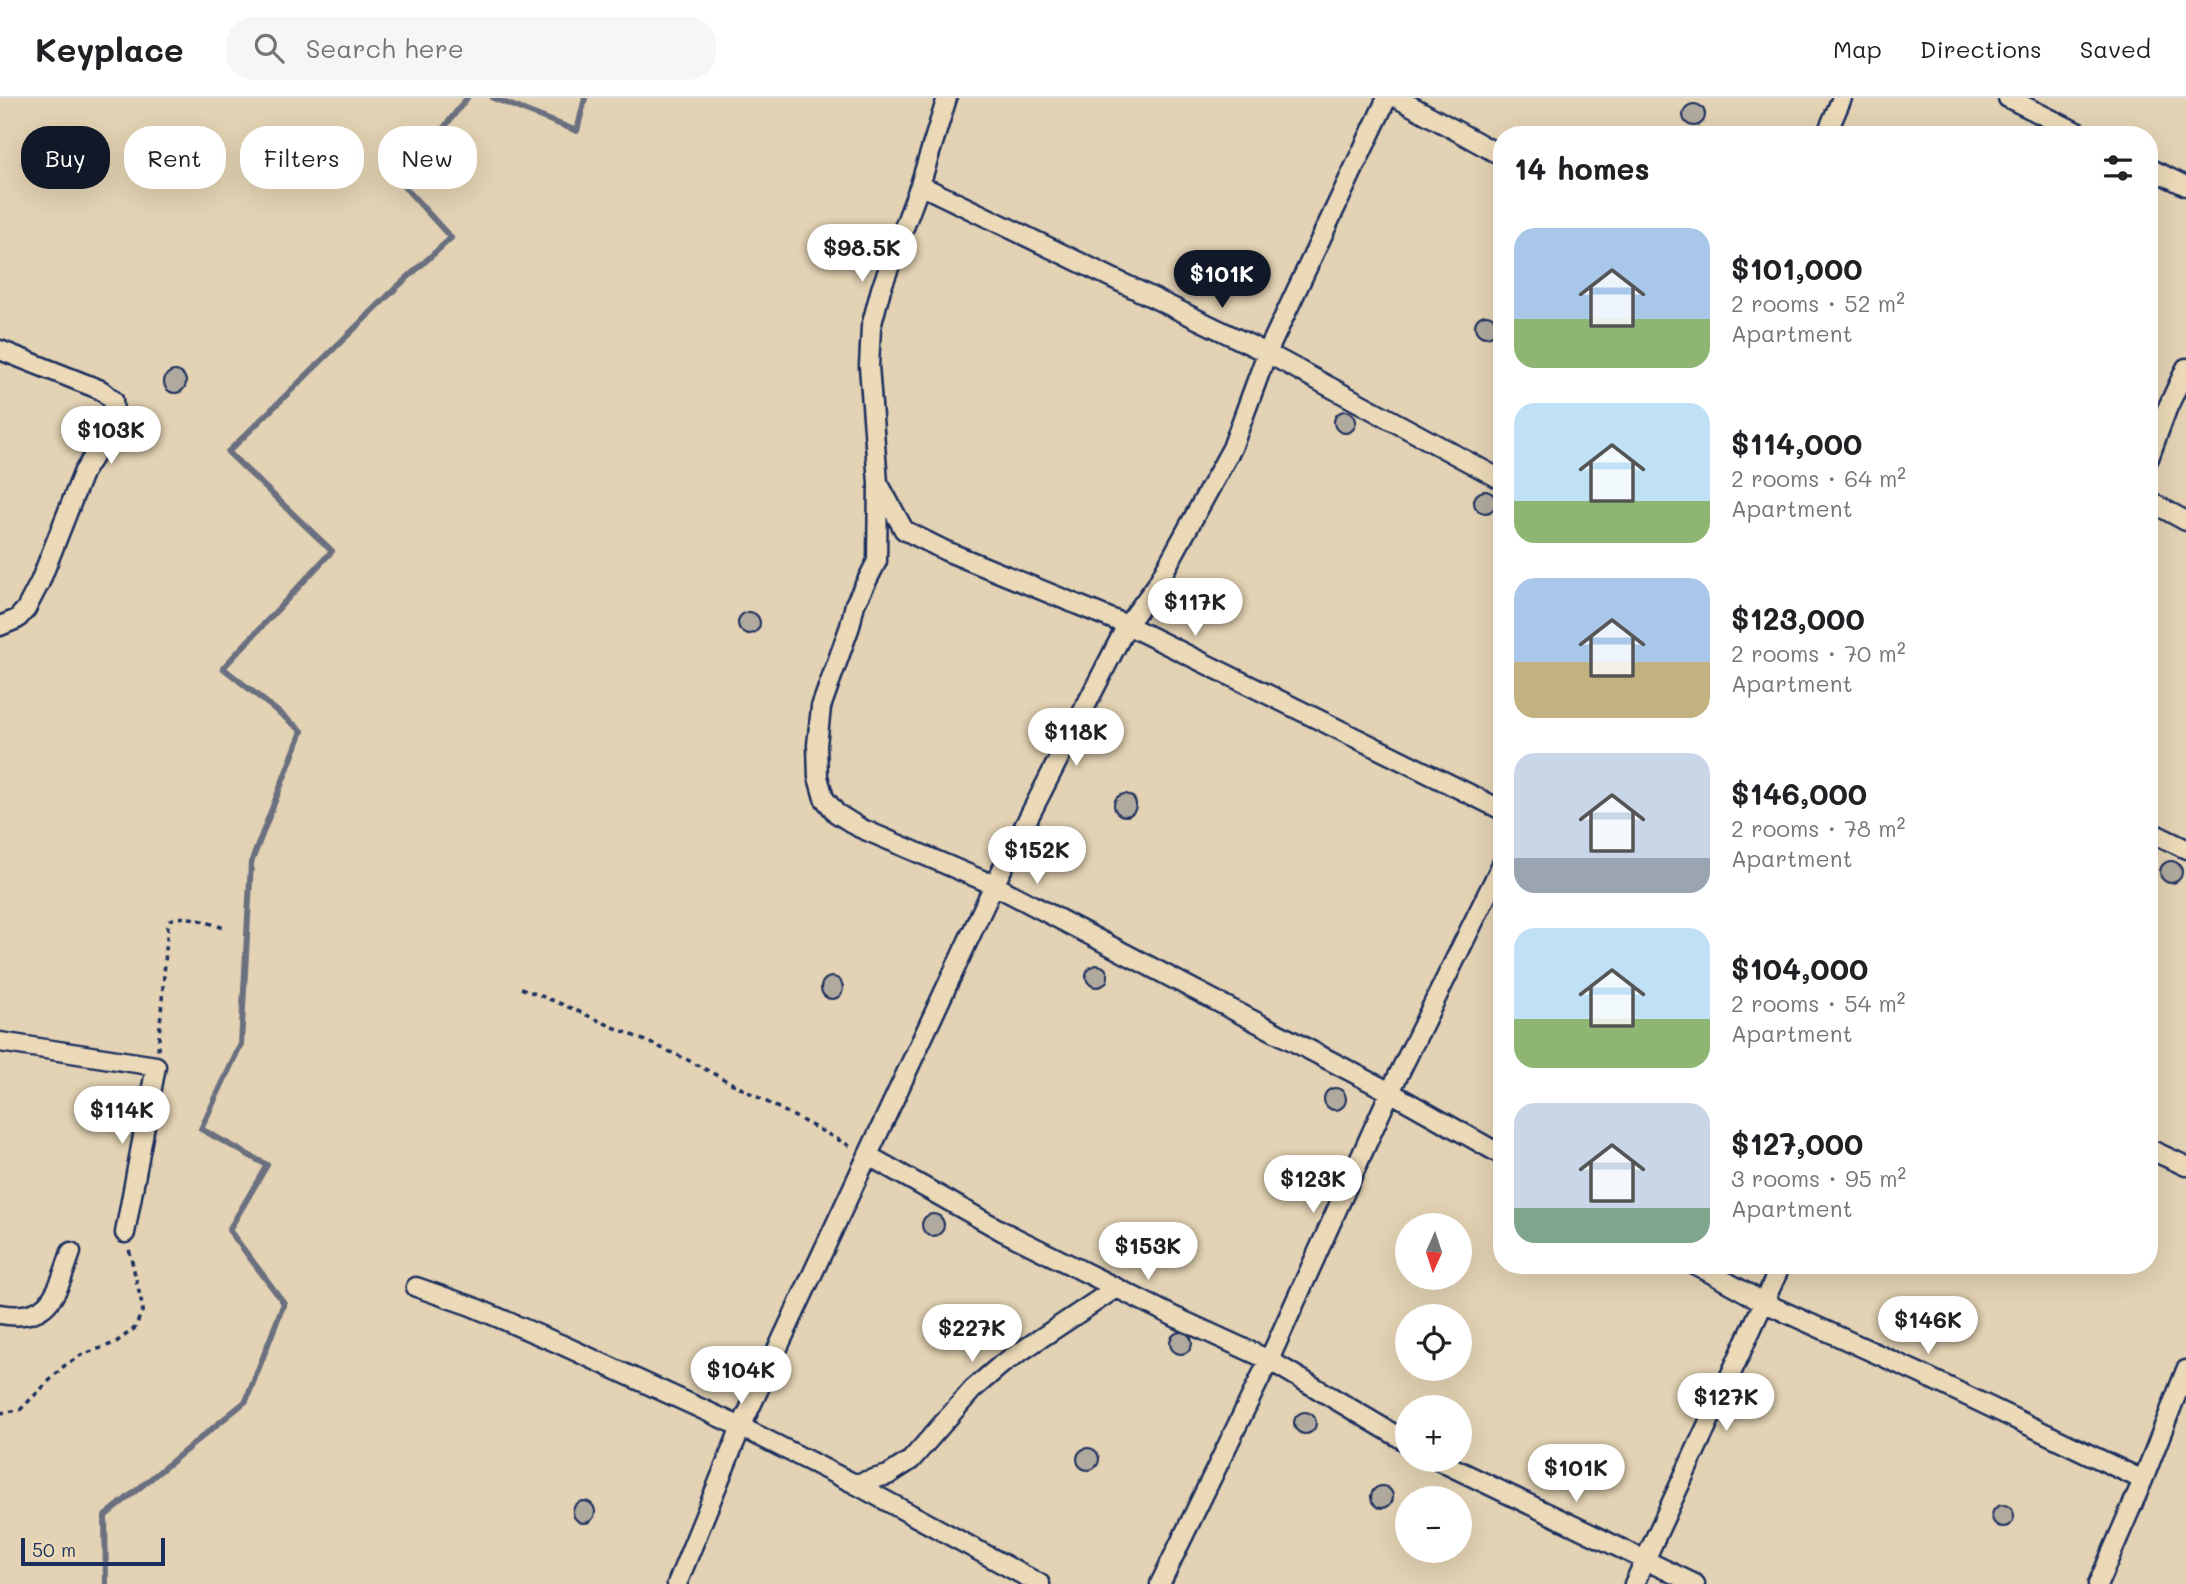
<!DOCTYPE html>
<html lang="en">
<head>
<meta charset="utf-8">
<style>
  body { margin:0; font-family:Mali,sans-serif; background:#f6f6f6; color:#202124; height:100vh; display:flex; flex-direction:column; font-size:26px; white-space:nowrap }
  * { box-sizing:border-box; margin:0 }
  p { font-size:23px; color:#757577 }
  .icon { flex:none; width:38px; height:38px; fill:none; stroke:currentColor; stroke-width:2; stroke-linecap:round; stroke-linejoin:round }
  .map { position:relative; flex:1; overflow:hidden }
  .panel { position:absolute; left:1493px; top:28px; width:665px; height:1148px; display:flex; flex-direction:column; background:#fff; border-radius:28px; box-shadow:0 7px 28px #0002 }
  .panel>* { flex:none }
  .banner { position:absolute; left:21px; top:28px; width:665px; height:63px; display:flex; gap:14px }
  .needle { width:46px; rotate:183deg }
  .fabs { position:absolute; left:1395px; top:1115px; display:grid; gap:14px }
  .fabs a { display:grid; place-items:center; width:77px; height:77px; border-radius:50%; background:#fff; box-shadow:0 7px 28px #0002; font-size:35px }
  .scale { position:absolute; left:21px; bottom:18px; width:144px; box-sizing:border-box; padding-left:7px; border:4px solid #1b2f5e; border-top:0; font-size:19px; line-height:24px; white-space:nowrap; color:#1b2f5e; -webkit-text-stroke:5px #ebd9b7; paint-order:stroke }
  .price { position:absolute; translate:-50% -60px; padding:0 16px; border-radius:24px; background:#fff; color:#222; font-size:23px; line-height:46px; filter:drop-shadow(0 2px 4px #0008) }
  .price::after { content:''; position:absolute; left:50%; top:42px; width:21px; height:16px; margin-left:-10px; background:inherit; clip-path:polygon(0 0,100% 0,50% 100%) }
  .price.active { background:#111827; color:#fff }
  ul { padding:0; list-style:none }
  li { display:flex; align-items:center; gap:21px; height:175px; padding:0 21px }
  li span { display:grid; place-items:center; flex:none; width:196px; height:140px; border-radius:21px; color:#555 }
  li>.icon { margin-inline-start:auto }
  span .icon { width:84px; height:84px; fill:#fffc; stroke-width:1 }
  li b { font-size:30px }
  h2 { display:flex; justify-content:space-between; align-items:center; height:84px; padding:0 21px; font-size:30px }
  .chip { padding:0 24px; border-radius:28px; background:#fff; box-shadow:0 7px 28px #0002; font-size:24px; line-height:63px }
  .chip.active { background:#111827; color:#fff }
  header { display:flex; align-items:center; gap:42px; box-sizing:border-box; height:98px; padding:0 35px; background:#fff; border-bottom:2px solid #e0e0e0 }
  header strong { font-size:33px }
  nav { display:flex; gap:38px; margin-inline-start:auto; font-size:24px }
  .search { width:490px; height:63px; background:#f6f6f6; display:flex; align-items:center; gap:18px; box-sizing:border-box; padding:0 24px; border-radius:28px; color:#757577; font-size:26px }
  .map>svg:first-child { display:block }
  .lines { fill:none; stroke-linecap:round; stroke-linejoin:round }
  .stream { stroke:#6a6f80; stroke-width:6 }
  .building { fill:#b0aa9e; stroke:#1b2f5e; stroke-width:2 }
  .street-casing { stroke:#1b2f5e; stroke-width:23 }
  .path { stroke:#1b2f5e; stroke-width:3.5; stroke-dasharray:5 5; stroke-linecap:butt }
  .street { stroke:#ebd9b7; stroke-width:18 }
</style>
</head>
<body>
<header>
<strong>Keyplace</strong>
<div class="search"><svg class="icon" aria-label="search" viewBox="0 0 24 24"><circle cx="10" cy="10" r="6"/><path d="M15 15l6 6"/></svg>Search here</div>
<nav><a>Map</a><a>Directions</a><a>Saved</a></nav>
</header>
<div class="map">
<svg width="2186" height="1486" viewBox="0 0 2186 1486">
  <rect width="100%" height="100%" fill="#e3d2b3"/>
  <filter id="ink" filterUnits="userSpaceOnUse"><feTurbulence type="fractalNoise" baseFrequency=".0143" numOctaves="2"/><feDisplacementMap in="SourceGraphic" scale="14" xChannelSelector="R" yChannelSelector="G"/><feConvolveMatrix kernelMatrix="1 2 1 2 8 2 1 2 1" color-interpolation-filters="sRGB"/></filter>
  <g filter="url(#ink)">
    <g class="lines">
      <path class="stream" d="M493,0L577,33L585,0
        M106,1486L105,1418L246,1303L284,1205L229,1132L267,1067L201,1031L241,946L251,765L302,633L223,570L332,453L228,354L396,190L451,140L401,85L467,0"/>
    </g>
    <path class="building" d="M1683 17a11 11 0 1 1 22 0a11 11 0 1 1-22 0Z
      M1475 228a11 11 0 1 1 22 0a11 11 0 1 1-22 0Z
      M164 284a11 11 0 1 1 22 0a11 11 0 1 1-22 0Z
      M1334 324a11 11 0 1 1 22 0a11 11 0 1 1-22 0Z
      M1474 404a11 11 0 1 1 22 0a11 11 0 1 1-22 0Z
      M738 525a11 11 0 1 1 22 0a11 11 0 1 1-22 0Z
      M1114 707a11 11 0 1 1 22 0a11 11 0 1 1-22 0Z
      M2160 774a11 11 0 1 1 22 0a11 11 0 1 1-22 0Z
      M1086 878a11 11 0 1 1 22 0a11 11 0 1 1-22 0Z
      M821 890a11 11 0 1 1 22 0a11 11 0 1 1-22 0Z
      M1324 1001a11 11 0 1 1 22 0a11 11 0 1 1-22 0Z
      M922 1127a11 11 0 1 1 22 0a11 11 0 1 1-22 0Z
      M1170 1245a11 11 0 1 1 22 0a11 11 0 1 1-22 0Z
      M1294 1325a11 11 0 1 1 22 0a11 11 0 1 1-22 0Z
      M1077 1361a11 11 0 1 1 22 0a11 11 0 1 1-22 0Z
      M1371 1399a11 11 0 1 1 22 0a11 11 0 1 1-22 0Z
      M573 1414a11 11 0 1 1 22 0a11 11 0 1 1-22 0Z
      M1992 1418a11 11 0 1 1 22 0a11 11 0 1 1-22 0Z"/>
    <g class="lines">
      <g class="street-casing">
        <path id="street" d="M947,0L920,87L881,191L871,229L869,268L878,385L877,463L855,506L850,528L821,609L817,647L818,679L824,700L836,715L860,730L994,787L1390,994L1502,1057
          M1397,0L1502,58
          M2008,0L2083,37
          M1826,37L1842,0
          M2149,70L2186,88
          M920,87L1267,255L1502,382
          M0,252L101,292L113,302L114,318L110,332L83,375L40,484L26,511L17,521L0,528
          M2149,360L2167,311L2186,270
          M880,388L904,432L946,453L1127,527L1502,712
          M2149,403L2186,423
          M2149,733L2186,751
          M0,944L156,968L125,1135
          M2149,1051L2186,1068
          M869,1058L1002,1133L1175,1219L1269,1262L1407,1344
          M1696,1167L1765,1205L1919,1275L2143,1382
          M416,1189L471,1208L560,1246L741,1329L855,1386L1040,1486
          M0,1216C51,1225 57,1194 71,1154
          M1437,1362L1695,1486
          M855,1386L888,1377L911,1362L973,1291L1002,1266L1116,1190
          M677,1486L741,1329L994,787L1127,527L1156,488L1232,350L1267,255L1387,0
          M1160,1486L1269,1262L1390,994L1502,766
          M1634,1486L1781,1167
          M2098,1486L2143,1382L2186,1272"/>
      </g>
      <path class="path" d="M521,890L559,905L684,960L852,1049
        M158,952L168,827L170,822C186,815 208,825 224,830
        M0,1315L20,1312L64,1268L81,1257L115,1245L135,1230L143,1211L129,1151"/>
      <use href="#street" class="street"/>
    </g>
  </g>
</svg>
<div class="fabs">
<a><svg class="needle" viewBox="-14 -14 28 28"><path d="M0-13l5 13h-10z" fill="#e53935"/><path d="M0 13l5-13h-10z" fill="#757577"/></svg></a>
<a><svg class="icon" aria-label="locate" viewBox="0 0 24 24"><circle cx="12" cy="12" r="6"/><path d="M12 2v4M12 18v4M2 12h4M18 12h4"/></svg></a>
<a>+</a>
<a>−</a>
</div>
<div class="scale">50 m</div>
<b class="price" style="left:862px;top:186px">$98.5K</b>
<b class="price active" style="left:1222px;top:212px">$101K</b>
<b class="price" style="left:111px;top:368px">$103K</b>
<b class="price" style="left:1195px;top:540px">$117K</b>
<b class="price" style="left:1076px;top:670px">$118K</b>
<b class="price" style="left:1037px;top:788px">$152K</b>
<b class="price" style="left:122px;top:1048px">$114K</b>
<b class="price" style="left:1313px;top:1117px">$123K</b>
<b class="price" style="left:1148px;top:1184px">$153K</b>
<b class="price" style="left:1928px;top:1258px">$146K</b>
<b class="price" style="left:972px;top:1266px">$227K</b>
<b class="price" style="left:741px;top:1308px">$104K</b>
<b class="price" style="left:1726px;top:1335px">$127K</b>
<b class="price" style="left:1576px;top:1406px">$101K</b>
<div class="banner">
<a class="chip active">Buy</a>
<a class="chip">Rent</a>
<a class="chip">Filters</a>
<a class="chip">New</a>
</div>
<section class="panel">
<h2>14 homes<svg class="icon" aria-label="filters" viewBox="0 0 24 24"><path d="M4 7h16M4 17h16"/><circle cx="9" cy="7" r="2"/><circle cx="15" cy="17" r="2"/></svg></h2>
<ul>
<li><span style="background:linear-gradient(#a9c7e8 65%,#8fb573 0)"><svg class="icon" aria-label="home" viewBox="0 0 24 24"><path d="M3 11l9-7 9 7M6 9v11h12V9"/></svg></span><div><b>$101,000</b><p>2 rooms · 52 m²</p><p>Apartment</p></div></li>
<li><span style="background:linear-gradient(#bfe0f5 70%,#8fb573 0)"><svg class="icon" aria-label="home" viewBox="0 0 24 24"><path d="M3 11l9-7 9 7M6 9v11h12V9"/></svg></span><div><b>$114,000</b><p>2 rooms · 64 m²</p><p>Apartment</p></div></li>
<li><span style="background:linear-gradient(#a9c7e8 60%,#c2b280 0)"><svg class="icon" aria-label="home" viewBox="0 0 24 24"><path d="M3 11l9-7 9 7M6 9v11h12V9"/></svg></span><div><b>$123,000</b><p>2 rooms · 70 m²</p><p>Apartment</p></div></li>
<li><span style="background:linear-gradient(#c9d6e8 75%,#9aa5b1 0)"><svg class="icon" aria-label="home" viewBox="0 0 24 24"><path d="M3 11l9-7 9 7M6 9v11h12V9"/></svg></span><div><b>$146,000</b><p>2 rooms · 78 m²</p><p>Apartment</p></div></li>
<li><span style="background:linear-gradient(#bfe0f5 65%,#8fb573 0)"><svg class="icon" aria-label="home" viewBox="0 0 24 24"><path d="M3 11l9-7 9 7M6 9v11h12V9"/></svg></span><div><b>$104,000</b><p>2 rooms · 54 m²</p><p>Apartment</p></div></li>
<li><span style="background:linear-gradient(#c9d6e8 75%,#7fa58c 0)"><svg class="icon" aria-label="home" viewBox="0 0 24 24"><path d="M3 11l9-7 9 7M6 9v11h12V9"/></svg></span><div><b>$127,000</b><p>3 rooms · 95 m²</p><p>Apartment</p></div></li>
</ul>
</section>
</div>
</body>
</html>
